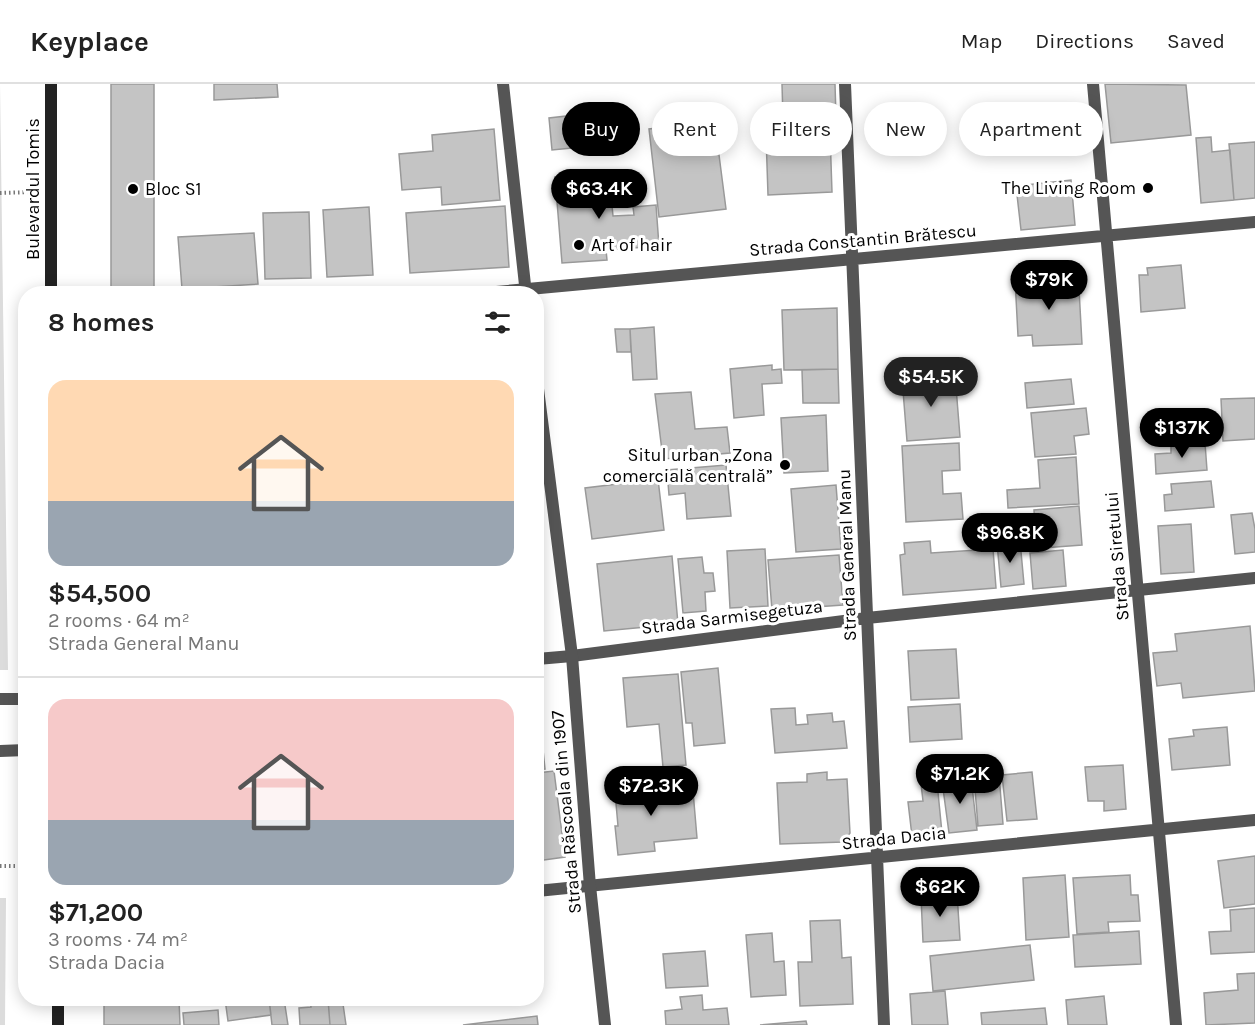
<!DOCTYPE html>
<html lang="en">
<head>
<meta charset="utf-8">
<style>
  body { margin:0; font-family:Karla,sans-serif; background:#f2f2f2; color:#222; height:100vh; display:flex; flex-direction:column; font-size:22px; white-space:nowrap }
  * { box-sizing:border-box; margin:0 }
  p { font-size:20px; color:#767676 }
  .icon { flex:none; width:33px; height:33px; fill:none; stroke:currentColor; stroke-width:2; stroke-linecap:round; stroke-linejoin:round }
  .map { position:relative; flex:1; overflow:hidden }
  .details { position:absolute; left:18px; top:202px; width:526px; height:720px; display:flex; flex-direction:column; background:#fff; border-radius:24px; box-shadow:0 3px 15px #0003 }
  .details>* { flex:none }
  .banner { position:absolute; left:562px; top:18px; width:570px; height:54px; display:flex; gap:12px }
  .price { position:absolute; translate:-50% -51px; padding:0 14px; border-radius:21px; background:#000; color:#fff; font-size:20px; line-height:39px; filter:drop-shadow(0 2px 3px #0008) }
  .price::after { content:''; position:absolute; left:50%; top:36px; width:18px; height:14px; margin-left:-9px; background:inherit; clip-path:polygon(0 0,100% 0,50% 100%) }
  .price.active { background:#222; color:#fff }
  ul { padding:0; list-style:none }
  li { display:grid; align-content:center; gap:12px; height:318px; padding:0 30px }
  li+li { border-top:2px solid #e0e0e0 }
  li span { display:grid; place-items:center; height:186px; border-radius:18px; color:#555 }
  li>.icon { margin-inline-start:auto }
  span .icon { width:108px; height:108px; fill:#fffc; stroke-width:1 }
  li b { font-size:26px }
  h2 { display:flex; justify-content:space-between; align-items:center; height:72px; padding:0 30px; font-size:26px }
  .pill { padding:0 21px; border-radius:27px; background:#fff; box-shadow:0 3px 15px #0003; font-size:21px; line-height:54px }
  .pill.active { background:#000; color:#fff }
  header { display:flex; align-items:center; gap:36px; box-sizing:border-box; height:84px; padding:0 30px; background:#fff; border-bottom:2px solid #e0e0e0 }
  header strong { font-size:28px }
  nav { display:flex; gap:33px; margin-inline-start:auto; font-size:21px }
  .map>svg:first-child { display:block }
  .green { fill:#dcdcdc }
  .building { fill:#c4c4c4; stroke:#999; stroke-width:1.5 }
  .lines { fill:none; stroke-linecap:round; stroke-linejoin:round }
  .path { stroke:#777; stroke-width:4; stroke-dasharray:1.5 3; stroke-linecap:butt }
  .service { stroke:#555; stroke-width:12 }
  .minor { stroke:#555; stroke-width:12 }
  .tertiary { stroke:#555; stroke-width:12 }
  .secondary { stroke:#222; stroke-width:12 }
  .poi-dot { fill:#000; stroke:#fff; stroke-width:2 }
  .labels { text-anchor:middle; stroke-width:6; stroke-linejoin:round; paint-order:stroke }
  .poi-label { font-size:18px; fill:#000; stroke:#fff; text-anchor:end }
  .street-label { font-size:18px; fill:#000; stroke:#fff }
</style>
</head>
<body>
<header>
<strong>Keyplace</strong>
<nav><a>Map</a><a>Directions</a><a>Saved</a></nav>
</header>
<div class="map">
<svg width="1255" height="941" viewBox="0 0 1255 941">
  <rect width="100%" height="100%" fill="#fff"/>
  <path class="green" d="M0,0L8,586H0Z
    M0,814H6L5,941H0Z"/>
  <path class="building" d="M111,0H154V210H111Z
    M214,0H277L278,13L214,16Z
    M782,0H835L836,34L783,35Z
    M1105,0L1186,1L1191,51L1111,59Z
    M610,27L613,60L552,66L549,34Z
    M715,40L726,125L659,133L649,45L673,42L674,54L698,51L696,42Z
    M494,45L500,116L442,121L441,103L402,106L399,70L433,67L432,51Z
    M830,49L832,108L768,111L766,51Z
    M1211,53L1212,68L1230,66L1234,116L1201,119L1196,54Z
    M1255,58V114L1234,116L1229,60Z
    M609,89L613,132L634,131L633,123L656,121L659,162L606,166L607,176L562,179L555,93Z
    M1071,96L1075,141L1021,146L1016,102Z
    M505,122L509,183L410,189L406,129Z
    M369,123L373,191L327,193L323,126Z
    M309,128L311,194L265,195L263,129Z
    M254,149L258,200L182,205L178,153Z
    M1181,181L1185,224L1141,228L1139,191H1148L1147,184Z
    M1064,193L1079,205L1082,260L1033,262L1032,251L1018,252L1015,195Z
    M837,224L838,285L784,286L782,226Z
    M654,243L657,295L633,296L630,245Z
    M615,245H630L631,268H617Z
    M772,281V286L781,285L782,299L762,300L764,331L734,334L730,285Z
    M838,285L839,319H803L802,286Z
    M955,290L960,353L907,357L902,294Z
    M1071,295L1074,320L1027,324L1025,299Z
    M691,308L695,345L727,343L730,369L663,375L655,310Z
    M1255,314V355L1223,357L1221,315Z
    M1086,324L1089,350L1074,352L1076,370L1035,373L1031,329Z
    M826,331L828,387L784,389L781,334Z
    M959,359L960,386L942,387L943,410L961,409L963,435L906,438L902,362Z
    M1205,359L1207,386L1156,390L1155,370L1171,369V362Z
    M1076,373L1079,420L1008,424L1007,406L1040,404L1038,376Z
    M726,381L731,432L687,435L685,409L669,411L667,386Z
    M658,395L664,446L592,455L585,404Z
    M1211,397L1214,423L1165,427L1164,411L1172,410L1171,400Z
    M836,401L841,465L796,468L791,405Z
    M1079,422L1082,461L1043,464L1041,443L1035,444L1034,426Z
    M1252,429L1255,445V468L1235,470L1231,431Z
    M1191,440L1194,488L1161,490L1158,442Z
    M930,457L931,469L993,465L996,504L903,511L900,471L905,470L904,459Z
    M1020,457L1024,500L1001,503L997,459Z
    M765,465L768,522L730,524L727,467Z
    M1063,466L1066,502L1033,505L1030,469Z
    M839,471L843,521L772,526L768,476Z
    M672,472L678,540L604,547L597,480Z
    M702,473L704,489H713L715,507L705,508L706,527L683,529L678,475Z
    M1250,542L1255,607L1183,614L1181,599L1157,602L1153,569L1177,567L1175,550Z
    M956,565L959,614L911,616L908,567Z
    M718,584L725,659L694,662L692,639H686L681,588Z
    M678,590L686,681L663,683L659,640L627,643L623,594Z
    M537,608L545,685L537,686Z
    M960,620L962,655L910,658L908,623Z
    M795,624L796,641L808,640L807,631L832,629L833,638L844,637L847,664L775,669L771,625Z
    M1227,643L1230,681L1172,686L1169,655L1194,652L1193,646Z
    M1123,681L1126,725L1104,727V717H1088L1085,683Z
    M554,687L565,773L537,777V689Z
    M827,688V696L847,695L850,749L844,758L780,760L777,699L807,698V690Z
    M1032,688L1037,735L1007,737L1002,691Z
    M999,691L1003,740L978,742L974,693Z
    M971,693L977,746L949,749L942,697Z
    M649,694L650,711L693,707L697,754L654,758L655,767L618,771L615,742H618L614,697Z
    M937,698L942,749L912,752L908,718L923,717L921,700Z
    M1255,772V820L1224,824L1218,777Z
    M1065,791L1069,853L1026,856L1023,794Z
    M1130,791L1131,811H1138L1140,837L1108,838L1109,848L1077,850L1073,794Z
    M957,809L960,856L923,858L921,812Z
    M1255,824V868L1211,870L1209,848L1231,847L1230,826Z
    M840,836L842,874L851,873L853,920L800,922L798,878H812L810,837Z
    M1139,847L1141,880L1075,883L1073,851Z
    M772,849L774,878L784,877L786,911L751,913L746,851Z
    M1030,861L1034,896L933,907L930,872Z
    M705,867L708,902L666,904L663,870Z
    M1255,889V939L1206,941L1204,909L1238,906L1237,890Z
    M945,907L948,941H912L910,910Z
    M702,911L703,926L727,924L729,941H666L665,927L682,925L680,913Z
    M1104,912L1107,941H1068L1066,916Z
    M104,915H179L180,941H104Z
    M225,915H269L271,931L228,937Z
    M269,915H284L288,941H272Z
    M310,915H328L330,941H300L299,924L311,923Z
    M328,915H382L343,920L346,941H330Z
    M1045,924L1047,941H982L981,929Z
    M218,926L219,941H184L183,929Z
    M537,932L538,941H463Z
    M806,937L807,941H760Z"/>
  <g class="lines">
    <path class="path" d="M0,109L32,108
      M0,782H26"/>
    <path class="service" d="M0,615H26
      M0,667L26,666"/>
    <path class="minor" d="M845,0L884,941
      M1093,0L1176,941
      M474,210L1255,138
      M537,575L572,572L867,534L1255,494
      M537,807L1255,736"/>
    <path class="tertiary" d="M503,0L526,210
      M537,297L572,572L590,802L605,941"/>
    <path class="secondary" d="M51,0V210
      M58,941V915"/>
  </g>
  <g class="poi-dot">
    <circle cx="1148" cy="104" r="6"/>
    <circle cx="133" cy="105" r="6"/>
    <circle cx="579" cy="161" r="6"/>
    <circle cx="785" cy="381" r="6"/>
  </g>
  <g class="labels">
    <g class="poi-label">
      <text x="1136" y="110">The Living Room</text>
      <text x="145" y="111" text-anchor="start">Bloc S1</text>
      <text x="591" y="167" text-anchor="start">Art of hair</text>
      <text x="773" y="377">Situl urban „Zona<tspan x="773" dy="21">comercială centrală”</tspan></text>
    </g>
    <g class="street-label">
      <text transform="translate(33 105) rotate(-90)" y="6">Bulevardul Tomis</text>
      <text transform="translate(863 156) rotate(-5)" y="6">Strada Constantin Brătescu</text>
      <text transform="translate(847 471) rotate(-92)" y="6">Strada General Manu</text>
      <text transform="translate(1117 472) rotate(-95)" y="6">Strada Siretului</text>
      <text transform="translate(732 533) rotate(-7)" y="6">Strada Sarmisegetuza</text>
      <text transform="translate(566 728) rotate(-95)" y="6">Strada Răscoala din 1907</text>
      <text transform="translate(894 754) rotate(-6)" y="6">Strada Dacia</text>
    </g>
  </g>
</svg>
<b class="price" style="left:599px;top:136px">$63.4K</b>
<b class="price" style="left:1049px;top:227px">$79K</b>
<b class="price active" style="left:931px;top:324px">$54.5K</b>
<b class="price" style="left:1182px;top:375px">$137K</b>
<b class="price" style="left:1010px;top:480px">$96.8K</b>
<b class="price" style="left:960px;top:721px">$71.2K</b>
<b class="price" style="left:651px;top:733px">$72.3K</b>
<b class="price" style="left:940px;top:834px">$62K</b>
<div class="banner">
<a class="pill active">Buy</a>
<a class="pill">Rent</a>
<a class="pill">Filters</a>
<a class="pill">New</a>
<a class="pill">Apartment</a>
</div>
<section class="details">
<h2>8 homes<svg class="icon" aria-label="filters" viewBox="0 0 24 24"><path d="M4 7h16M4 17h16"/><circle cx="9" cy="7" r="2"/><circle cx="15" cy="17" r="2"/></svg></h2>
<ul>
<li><span style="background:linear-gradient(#ffd9b3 65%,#9aa5b1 0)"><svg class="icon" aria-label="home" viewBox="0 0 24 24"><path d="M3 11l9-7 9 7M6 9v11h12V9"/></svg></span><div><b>$54,500</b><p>2 rooms · 64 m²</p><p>Strada General Manu</p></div></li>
<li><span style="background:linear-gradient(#f6c9c9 65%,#9aa5b1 0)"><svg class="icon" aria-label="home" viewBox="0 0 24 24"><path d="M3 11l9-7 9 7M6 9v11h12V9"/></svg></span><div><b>$71,200</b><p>3 rooms · 74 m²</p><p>Strada Dacia</p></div></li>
</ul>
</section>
</div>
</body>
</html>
